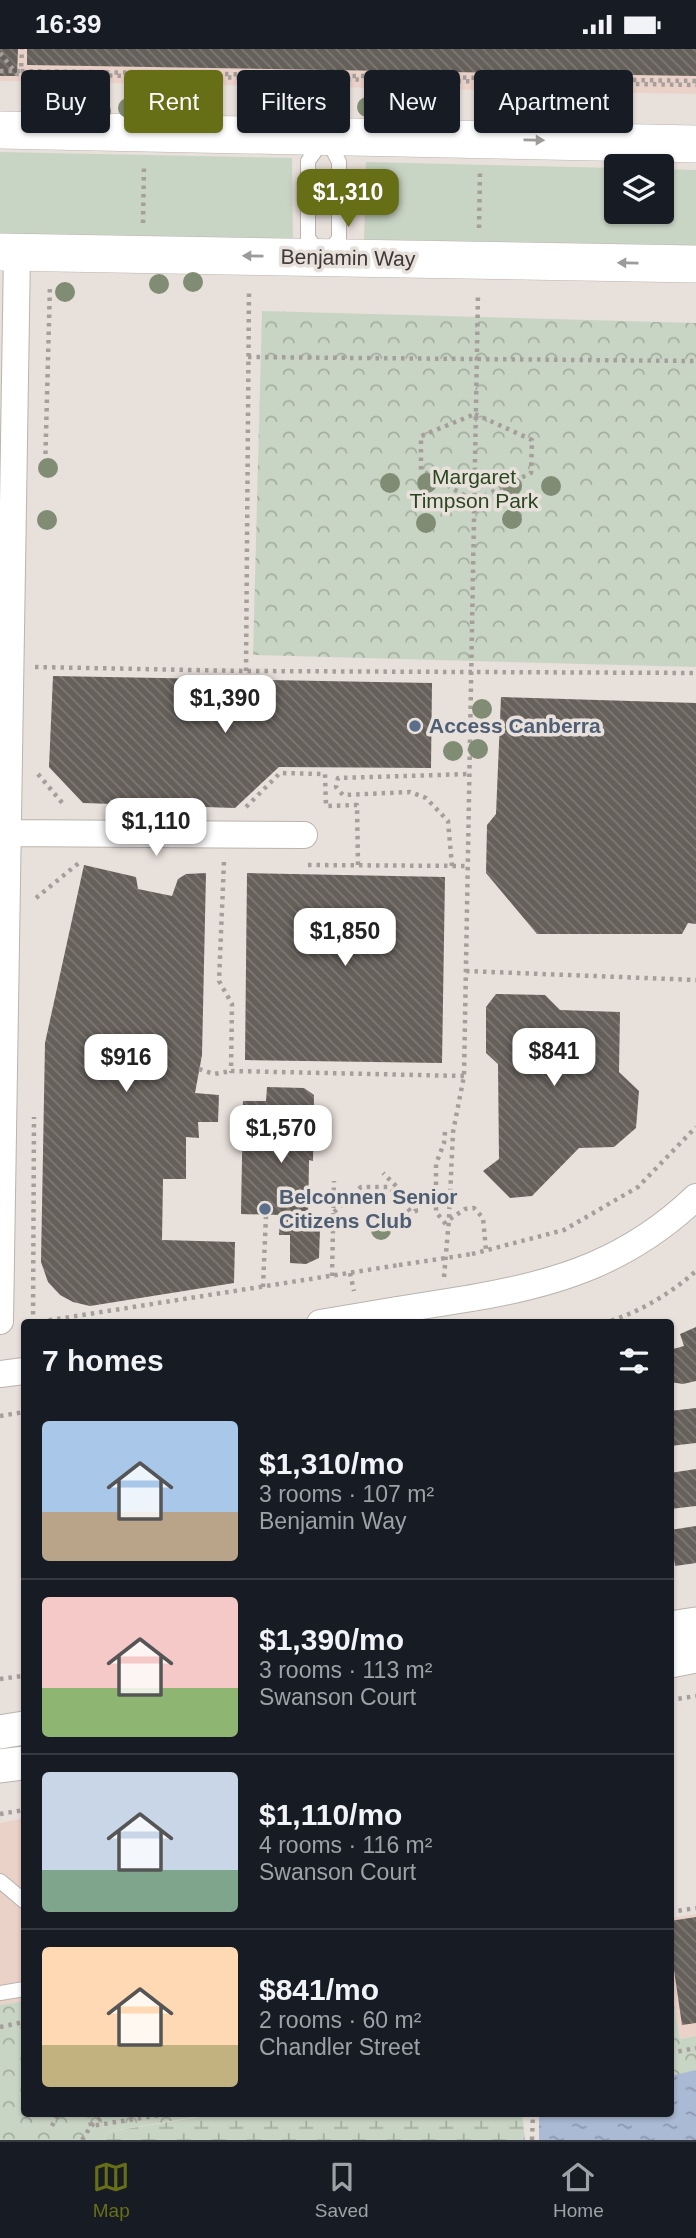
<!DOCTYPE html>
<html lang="en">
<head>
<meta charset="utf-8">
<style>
  body { margin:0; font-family:Helvetica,sans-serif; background:#20242c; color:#f1f3f6; height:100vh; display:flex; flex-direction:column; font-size:26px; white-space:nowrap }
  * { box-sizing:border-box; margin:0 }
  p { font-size:23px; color:#9ea1a6 }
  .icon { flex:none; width:38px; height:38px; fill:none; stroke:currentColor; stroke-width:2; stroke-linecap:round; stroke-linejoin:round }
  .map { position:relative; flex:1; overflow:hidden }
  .side { position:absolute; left:21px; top:1270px; width:653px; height:798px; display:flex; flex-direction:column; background:#171b24; border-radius:7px; box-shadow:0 2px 5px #0004 }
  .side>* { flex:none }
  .hud { position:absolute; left:21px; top:21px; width:654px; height:63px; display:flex; gap:14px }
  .controls { position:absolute; left:604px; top:105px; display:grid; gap:14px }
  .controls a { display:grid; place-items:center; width:70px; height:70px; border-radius:7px; background:#171b24; box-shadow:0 2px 5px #0004; font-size:35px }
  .price { position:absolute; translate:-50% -60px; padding:0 16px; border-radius:14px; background:#fff; color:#222; font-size:23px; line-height:46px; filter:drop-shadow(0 2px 4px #0008) }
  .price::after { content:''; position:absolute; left:50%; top:42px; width:21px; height:16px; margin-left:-10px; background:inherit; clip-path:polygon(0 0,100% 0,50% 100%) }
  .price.selected { background:#666f16; color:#fff }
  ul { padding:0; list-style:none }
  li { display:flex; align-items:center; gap:21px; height:175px; padding:0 21px }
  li+li { border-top:2px solid #363941 }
  li span { display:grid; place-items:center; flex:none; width:196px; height:140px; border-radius:7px; color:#555 }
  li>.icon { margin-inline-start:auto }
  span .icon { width:84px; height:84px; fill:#fffc; stroke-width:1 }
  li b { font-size:30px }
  h2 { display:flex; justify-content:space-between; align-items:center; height:84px; padding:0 21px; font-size:30px }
  .chip { padding:0 24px; border-radius:7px; background:#171b24; box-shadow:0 2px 5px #0004; font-size:24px; line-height:63px }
  .chip.selected { background:#666f16; color:#fff }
  .status { display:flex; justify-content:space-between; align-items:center; height:49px; padding:0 35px; background:#171b24; direction:ltr }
  .status svg { height:19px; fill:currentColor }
  .tab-bar { display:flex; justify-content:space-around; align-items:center; height:98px; border-top:2px solid #363941; background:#171b24; font-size:19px; color:#9ea1a6 }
  .tab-bar a { display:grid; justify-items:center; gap:4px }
  .tab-bar .selected { color:#666f16 }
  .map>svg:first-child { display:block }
  .commercial { fill:#ebd2c9 }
  .grass { fill:#c9d5c4 }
  .wetland { fill:url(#wetland-marsh) }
  .park { fill:url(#park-crowns) }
  .water { fill:url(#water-ripples) }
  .pier { fill:#e8e0db }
  .building { fill:url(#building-back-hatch) }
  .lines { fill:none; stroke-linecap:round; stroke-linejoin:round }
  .service-casing { stroke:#bbb3ae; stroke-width:16 }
  .minor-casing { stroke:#bbb3ae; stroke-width:28 }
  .tertiary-casing { stroke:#bbb3ae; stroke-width:35 }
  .secondary-casing { stroke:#bbb3ae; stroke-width:38 }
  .path { stroke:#a59f9b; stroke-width:4.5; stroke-dasharray:3.5 5; stroke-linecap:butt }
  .service { stroke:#fff; stroke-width:14 }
  .minor { stroke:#fff; stroke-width:26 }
  .tertiary { stroke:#fff; stroke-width:33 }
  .secondary { stroke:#fff; stroke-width:37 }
  .minor-bridge-casing { stroke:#bbb3ae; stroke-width:28; stroke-linecap:butt }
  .path-bridge { stroke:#a59f9b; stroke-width:4.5; stroke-dasharray:3.5 5; stroke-linecap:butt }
  .minor-bridge { stroke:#fff; stroke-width:26 }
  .tree { fill:#808c74 }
  .oneway { fill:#9e9c9b }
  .service-dot { fill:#5c6f8a; stroke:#e8e0db; stroke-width:2.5 }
  .labels { text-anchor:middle; stroke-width:7; stroke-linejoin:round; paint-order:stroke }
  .street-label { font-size:21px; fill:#3c3937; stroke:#e8e0db }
  .park-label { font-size:21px; fill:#2b471f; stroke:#e8e0db }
  .service-label { font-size:21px; font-weight:bold; fill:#4e5e75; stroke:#e8e0db; text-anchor:start }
</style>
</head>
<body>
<div class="status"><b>16:39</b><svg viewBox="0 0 49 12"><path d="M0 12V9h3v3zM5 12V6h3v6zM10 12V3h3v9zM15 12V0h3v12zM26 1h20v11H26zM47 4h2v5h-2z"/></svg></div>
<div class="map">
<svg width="696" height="2091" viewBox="0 0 696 2091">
  <defs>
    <pattern id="wetland-marsh" width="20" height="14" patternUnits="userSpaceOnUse" patternTransform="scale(1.75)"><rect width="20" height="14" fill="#c9d5c4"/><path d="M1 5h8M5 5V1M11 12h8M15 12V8" fill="none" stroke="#a4aea0"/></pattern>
    <pattern id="park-crowns" width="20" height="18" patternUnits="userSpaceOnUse" patternTransform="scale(1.75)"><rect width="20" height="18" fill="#c9d5c4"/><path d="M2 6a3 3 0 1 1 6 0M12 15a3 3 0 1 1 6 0" fill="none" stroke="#a4aea0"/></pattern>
    <pattern id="water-ripples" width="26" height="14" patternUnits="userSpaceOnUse" patternTransform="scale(1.75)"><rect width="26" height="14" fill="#aab9d4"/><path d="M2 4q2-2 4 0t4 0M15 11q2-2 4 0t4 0" fill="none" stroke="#8c97ad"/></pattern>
    <pattern id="building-back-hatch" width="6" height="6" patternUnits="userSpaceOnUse" patternTransform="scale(1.75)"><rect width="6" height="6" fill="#66605b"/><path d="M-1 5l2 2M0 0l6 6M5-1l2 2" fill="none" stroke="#7e7975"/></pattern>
  </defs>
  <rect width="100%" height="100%" fill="#e8e0db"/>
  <path class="commercial" d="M0,0H696V45L0,32Z
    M24,1769V1952L0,1956V1774Z
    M696,1865V1987L680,1990L670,1931V1869Z"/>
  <path class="grass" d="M0,103L292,109L293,192L0,185Z
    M366,113L616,119V163H662V120L696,121V201L364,193Z"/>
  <path class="wetland" d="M218,2065H522L525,2087L523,2091H103L107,2083Z"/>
  <path class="park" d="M262,262L696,274V618L253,606Z
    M670,1931L680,1990L696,1987V2022L670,2027Z
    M24,1952V2065H212L107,2083L103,2091H0V1956Z"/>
  <path class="water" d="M696,2021V2091H523L533,2065H670V2027Z"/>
  <path class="pier" d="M530,2065H539V2091H525L524,2080Z"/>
  <path class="building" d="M0,0H18L17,27H0Z
    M27,0H696V27L27,16Z
    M53,627L432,634L431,719L279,718L235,759L83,754L49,718Z
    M501,648L696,654V875L688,874L682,885H537L486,824L487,776L496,765Z
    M84,816L136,828L138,840L172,847L178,830L186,825L206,824L202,1006L195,1044L219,1046L218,1073H198L199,1089L186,1088V1130H163L162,1191L235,1193L234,1234L90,1257L73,1253L60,1246L48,1233L41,1213L45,994Z
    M247,824L445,828L442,1014L245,1011Z
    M496,945L545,946L560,961L620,963L619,1023L639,1042L636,1079L614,1098L579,1099L532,1147L510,1149L483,1122L499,1110L498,1015L486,1004V958Z
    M267,1038L304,1039L314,1046L313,1112L309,1111L308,1173L320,1180L319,1209L306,1215L290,1214V1186H279L280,1166L241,1165L243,1052H266Z
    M696,1278V1332L683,1335L670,1333V1294L673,1300L684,1297L680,1285Z
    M696,1359V1394L670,1397V1362Z
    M696,1420V1457L670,1460V1424Z
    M696,1477V1514L675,1517L670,1481Z
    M696,1868V1974L682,1976L670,1893V1872Z"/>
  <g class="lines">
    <g class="service-casing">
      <path id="service" d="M326,87L339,113V190L323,208L308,189V112Z
        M0,1832L24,1852
        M0,1944L24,1940"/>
    </g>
    <g class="minor-casing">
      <path id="minor" d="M8,784L304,786
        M472,1249C561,1234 630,1211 696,1148
        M0,1272L17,204
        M320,1274L397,1261
        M0,1325L24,1322"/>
    </g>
    <g class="tertiary-casing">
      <path id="tertiary" d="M670,1579L696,1575
        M670,1612L696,1607
        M0,1683L24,1679
        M0,1717L24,1714"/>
    </g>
    <g class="secondary-casing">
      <path id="secondary" d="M0,81L696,95
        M0,203L696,215"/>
    </g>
    <path class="path" d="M0,4L17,25L696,36
      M0,22H21L22,0
      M21,22L696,32
      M479,24L481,57
      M386,34L381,33V43L425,44L424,55
      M143,174L144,117
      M479,179L480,122
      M248,308L694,312L696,310
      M475,365L532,391L531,424L474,452L421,421V387Z
      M45,422L50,236
      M35,618L246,622L696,624
      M246,622L249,241
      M38,725L64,756
      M246,758L280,724L325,725L326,757L357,756L358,816
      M224,813L219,932L232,955L231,1022L464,1027
      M308,816L468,817
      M452,817L448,772L426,749L410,743L343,746L336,738L338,729L470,725
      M36,849L80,813
      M466,922L696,931
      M199,1020L214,1025L231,1022
      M445,1083L444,1094L436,1115V1163L448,1178
      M334,1163L361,1138H389L411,1163L416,1162L415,1156L383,1124
      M450,1170L465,1160L474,1159L483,1169L486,1201
      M472,1205L564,1181L638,1138L696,1078
      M350,1224L354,1242
      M332,1227L334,1132
      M444,1228L449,1170L453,1083L464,1027L478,244
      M263,1238L266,1166
      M32,1274L399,1216
      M33,1274L34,1068
      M603,1274C637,1265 670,1245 696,1222
      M0,1367L24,1363
      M0,1630L22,1627
      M670,1651L696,1647
      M0,1765L24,1761
      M670,1863L696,1859
      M0,1978L24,1973
      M670,2004L696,1999
      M89,2065L91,2077L167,2065
      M52,2077L58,2065
      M82,2091L91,2077L105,2065
      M532,2091L533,2065"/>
    <use href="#service" class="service"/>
    <use href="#minor" class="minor"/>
    <use href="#tertiary" class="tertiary"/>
    <use href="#secondary" class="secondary"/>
    <g class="minor-bridge-casing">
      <path id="minor-bridge" d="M397,1261L472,1249"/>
    </g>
    <path class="path-bridge" d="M399,1216L472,1205"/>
    <use href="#minor-bridge" class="minor-bridge"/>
  </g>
  <g class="tree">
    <circle cx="367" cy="58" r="10"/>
    <circle cx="128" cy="59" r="10"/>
    <circle cx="303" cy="60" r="10"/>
    <circle cx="445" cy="61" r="10"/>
    <circle cx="101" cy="62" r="10"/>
    <circle cx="271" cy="67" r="10"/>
    <circle cx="193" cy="233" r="10"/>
    <circle cx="159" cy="235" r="10"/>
    <circle cx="65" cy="243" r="10"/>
    <circle cx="48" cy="419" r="10"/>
    <circle cx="390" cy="434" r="10"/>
    <circle cx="427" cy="434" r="10"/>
    <circle cx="512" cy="437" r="10"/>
    <circle cx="551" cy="437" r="10"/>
    <circle cx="512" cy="470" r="10"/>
    <circle cx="47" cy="471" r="10"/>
    <circle cx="426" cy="474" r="10"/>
    <circle cx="482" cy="660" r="10"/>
    <circle cx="478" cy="700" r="10"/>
    <circle cx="453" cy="702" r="10"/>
    <circle cx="381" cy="1181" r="10"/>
  </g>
  <defs><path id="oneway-solid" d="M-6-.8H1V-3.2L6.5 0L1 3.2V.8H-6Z" transform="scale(1.75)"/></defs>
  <g class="oneway">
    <use href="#oneway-solid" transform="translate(534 91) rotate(1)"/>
    <use href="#oneway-solid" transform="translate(253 207) rotate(-179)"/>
    <use href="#oneway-solid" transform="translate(628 214) rotate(-179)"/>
  </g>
  <g class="service-dot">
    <circle cx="415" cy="677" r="7"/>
    <circle cx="265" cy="1160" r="7"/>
  </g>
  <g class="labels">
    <g class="street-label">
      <text transform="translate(348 209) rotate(1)" y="7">Benjamin Way</text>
    </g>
    <g class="park-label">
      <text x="474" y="435">Margaret<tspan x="474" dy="24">Timpson Park</tspan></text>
    </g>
    <g class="service-label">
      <text x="429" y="684">Access Canberra</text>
      <text x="279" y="1155">Belconnen Senior<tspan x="279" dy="24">Citizens Club</tspan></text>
    </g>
  </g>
</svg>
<div class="controls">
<a><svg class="icon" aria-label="layers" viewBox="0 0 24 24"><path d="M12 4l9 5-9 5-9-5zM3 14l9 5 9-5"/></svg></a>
</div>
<b class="price selected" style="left:348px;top:180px">$1,310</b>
<b class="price" style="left:225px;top:686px">$1,390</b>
<b class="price" style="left:156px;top:809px">$1,110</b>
<b class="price" style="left:345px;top:919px">$1,850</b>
<b class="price" style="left:554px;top:1039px">$841</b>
<b class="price" style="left:126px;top:1045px">$916</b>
<b class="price" style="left:281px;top:1116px">$1,570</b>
<div class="hud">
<a class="chip">Buy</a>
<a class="chip selected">Rent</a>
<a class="chip">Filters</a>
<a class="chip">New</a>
<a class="chip">Apartment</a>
</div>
<section class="side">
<h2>7 homes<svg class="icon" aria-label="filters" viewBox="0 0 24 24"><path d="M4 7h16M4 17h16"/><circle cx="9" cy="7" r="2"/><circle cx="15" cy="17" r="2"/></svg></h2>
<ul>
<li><span style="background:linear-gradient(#a9c7e8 65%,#b9a48a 0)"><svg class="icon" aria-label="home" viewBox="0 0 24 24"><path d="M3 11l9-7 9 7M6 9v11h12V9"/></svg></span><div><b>$1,310/mo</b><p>3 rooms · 107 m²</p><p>Benjamin Way</p></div></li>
<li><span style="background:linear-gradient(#f6c9c9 65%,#8fb573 0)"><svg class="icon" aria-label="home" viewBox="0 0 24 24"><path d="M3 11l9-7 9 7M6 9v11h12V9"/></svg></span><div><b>$1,390/mo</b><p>3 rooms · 113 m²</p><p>Swanson Court</p></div></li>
<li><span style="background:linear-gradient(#c9d6e8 70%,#7fa58c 0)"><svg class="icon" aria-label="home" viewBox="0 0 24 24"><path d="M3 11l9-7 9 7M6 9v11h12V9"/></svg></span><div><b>$1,110/mo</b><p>4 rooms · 116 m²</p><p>Swanson Court</p></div></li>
<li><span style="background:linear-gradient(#ffd9b3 70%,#c2b280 0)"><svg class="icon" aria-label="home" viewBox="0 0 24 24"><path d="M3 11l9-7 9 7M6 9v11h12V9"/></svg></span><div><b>$841/mo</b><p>2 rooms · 60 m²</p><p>Chandler Street</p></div></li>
</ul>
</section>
</div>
<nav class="tab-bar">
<a class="selected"><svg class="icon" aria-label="map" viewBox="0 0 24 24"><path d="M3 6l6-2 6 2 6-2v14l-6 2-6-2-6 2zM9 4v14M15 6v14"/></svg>Map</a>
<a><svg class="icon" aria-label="saved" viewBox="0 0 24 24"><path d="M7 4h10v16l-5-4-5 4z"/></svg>Saved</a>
<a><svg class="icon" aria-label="home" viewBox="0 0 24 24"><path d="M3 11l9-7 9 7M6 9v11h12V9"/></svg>Home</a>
</nav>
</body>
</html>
